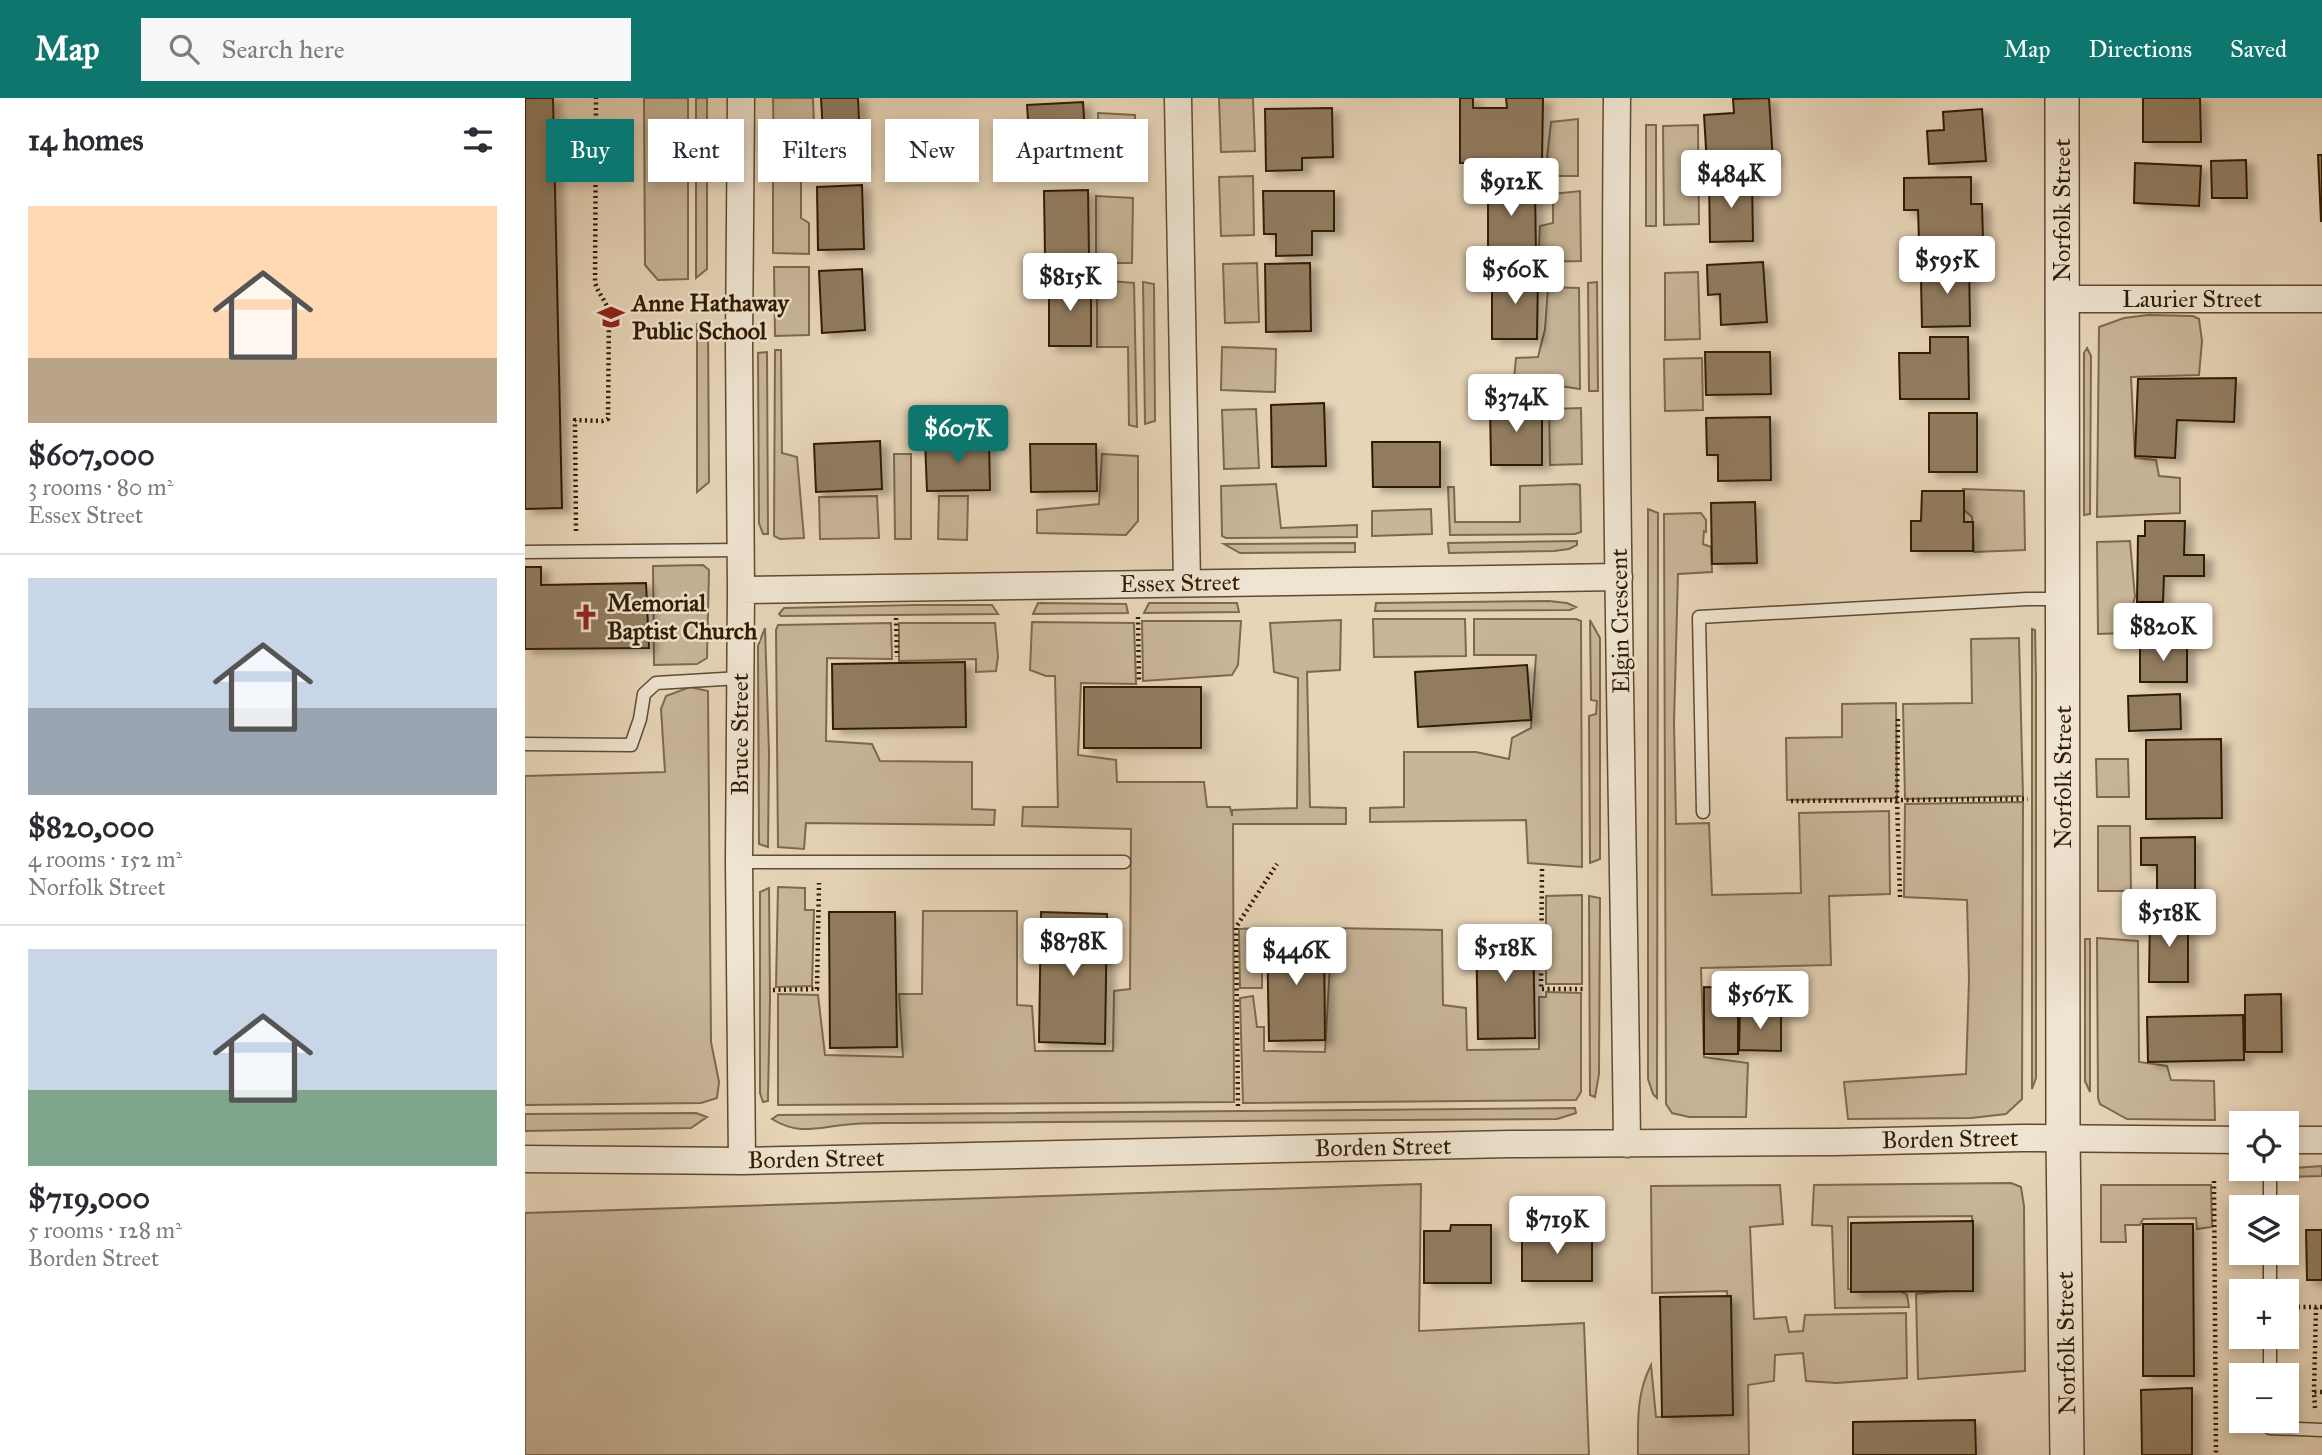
<!DOCTYPE html>
<html lang="en">
<head>
<meta charset="utf-8">
<style>
  body { margin:0; font-family:"IM FELL Great Primer",serif; background:#f7f7f7; color:#2b2b33; height:100vh; display:flex; flex-direction:column; font-size:26px; white-space:nowrap }
  * { box-sizing:border-box; margin:0 }
  p { font-size:23px; color:#7c7c81 }
  .icon { flex:none; width:38px; height:38px; fill:none; stroke:currentColor; stroke-width:2; stroke-linecap:round; stroke-linejoin:round }
  .map { position:relative; flex:1; overflow:hidden }
  .side { display:flex; flex-direction:column; background:#fff; width:525px }
  .side>* { flex:none }
  .top-card { position:absolute; left:21px; top:21px; width:665px; height:63px; display:flex; gap:14px }
  .buttons { position:absolute; left:1704px; top:1013px; display:grid; gap:14px }
  .buttons a { display:grid; place-items:center; width:70px; height:70px; border-radius:0px; background:#fff; box-shadow:0 4px 10px #0003; font-size:35px }
  .price { position:absolute; translate:-50% -60px; padding:0 16px; border-radius:7px; background:#fff; color:#222; font-size:23px; line-height:46px; filter:drop-shadow(0 2px 4px #0008) }
  .price::after { content:''; position:absolute; left:50%; top:42px; width:21px; height:16px; margin-left:-10px; background:inherit; clip-path:polygon(0 0,100% 0,50% 100%) }
  .price.active { background:#0f766e; color:#fff }
  ul { padding:0; list-style:none }
  li { display:grid; align-content:center; gap:14px; height:371px; padding:0 28px }
  li+li { border-top:2px solid #e1e1e2 }
  li span { display:grid; place-items:center; height:217px; border-radius:0px; color:#555 }
  li>.icon { margin-inline-start:auto }
  span .icon { width:126px; height:126px; fill:#fffc; stroke-width:1 }
  li b { font-size:30px }
  h2 { display:flex; justify-content:space-between; align-items:center; height:84px; padding:0 28px; font-size:30px }
  .pill { padding:0 24px; border-radius:0px; background:#fff; box-shadow:0 4px 10px #0003; font-size:24px; line-height:63px }
  .pill.active { background:#0f766e; color:#fff }
  header { display:flex; align-items:center; gap:42px; box-sizing:border-box; height:98px; padding:0 35px; background:#0f766e; color:#fff }
  header strong { font-size:33px }
  nav { display:flex; gap:38px; margin-inline-start:auto; font-size:24px }
  .search { width:490px; height:63px; background:#f7f7f7; display:flex; align-items:center; gap:18px; box-sizing:border-box; padding:0 24px; border-radius:0px; color:#7c7c81; font-size:26px }
  main { display:flex; flex:1; min-height:0 }
  .map>svg:first-child { display:block }
  .green { fill:#c8b699; stroke:#7e694d; stroke-width:2 }
  .building { fill:#917c60; stroke:#331c01; stroke-width:2; filter:url(#shadow) }
  .lines { fill:none; stroke-linecap:round; stroke-linejoin:round }
  .service-casing { stroke:#604a2f; stroke-width:15 }
  .minor-casing { stroke:#604a2f; stroke-width:29 }
  .tertiary-casing { stroke:#604a2f; stroke-width:36 }
  .path { stroke:#331c01; stroke-width:4.5; stroke-dasharray:2 3.5; stroke-linecap:butt }
  .service { stroke:#efe4d1; stroke-width:12 }
  .minor { stroke:#efe4d1; stroke-width:26 }
  .tertiary { stroke:#efe4d1; stroke-width:33 }
  .labels { text-anchor:middle; stroke-width:5; stroke-linejoin:round; paint-order:stroke }
  .street-label { font-size:24px; fill:#331c01; stroke:#efe4d1 }
  .poi-label { font-size:24px; font-weight:bold; fill:#331c01; stroke:#efe4d1; text-anchor:start }
</style>
</head>
<body>
<header>
<strong>Map</strong>
<div class="search"><svg class="icon" aria-label="search" viewBox="0 0 24 24"><circle cx="10" cy="10" r="6"/><path d="M15 15l6 6"/></svg>Search here</div>
<nav><a>Map</a><a>Directions</a><a>Saved</a></nav>
</header>
<main>
<section class="side">
<h2>14 homes<svg class="icon" aria-label="filters" viewBox="0 0 24 24"><path d="M4 7h16M4 17h16"/><circle cx="9" cy="7" r="2"/><circle cx="15" cy="17" r="2"/></svg></h2>
<ul>
<li><span style="background:linear-gradient(#ffd9b3 70%,#b9a48a 0)"><svg class="icon" aria-label="home" viewBox="0 0 24 24"><path d="M3 11l9-7 9 7M6 9v11h12V9"/></svg></span><div><b>$607,000</b><p>3 rooms · 80 m²</p><p>Essex Street</p></div></li>
<li><span style="background:linear-gradient(#c9d6e8 60%,#9aa5b1 0)"><svg class="icon" aria-label="home" viewBox="0 0 24 24"><path d="M3 11l9-7 9 7M6 9v11h12V9"/></svg></span><div><b>$820,000</b><p>4 rooms · 152 m²</p><p>Norfolk Street</p></div></li>
<li><span style="background:linear-gradient(#c9d6e8 65%,#7fa58c 0)"><svg class="icon" aria-label="home" viewBox="0 0 24 24"><path d="M3 11l9-7 9 7M6 9v11h12V9"/></svg></span><div><b>$719,000</b><p>5 rooms · 128 m²</p><p>Borden Street</p></div></li>
</ul>
</section>
<div class="map">
<svg width="1797" height="1357" viewBox="0 0 1797 1357">
  <defs>
    <filter id="shadow"><feDropShadow dx="8" dy="4.5" stdDeviation="3.5" flood-color="#0004"/></filter>
  </defs>
  <rect width="100%" height="100%" fill="#e7d5b8"/>
  <filter id="stains"><feTurbulence type="fractalNoise" baseFrequency=".00286" numOctaves="4"/><feColorMatrix values="0 0 0 0 .2 0 0 0 0 .09 0 0 0 0 .02 0 0 0 .5 -.17"/></filter>
  <radialGradient id="worn" r=".72"><stop offset=".6" stop-color="#630" stop-opacity="0"/><stop offset="1" stop-color="#630" stop-opacity=".3"/></radialGradient>
  <path class="green" d="M119,0H163V181L133,182L120,167Z
    M171,0H182V171L171,180Z
    M248,0H288L290,53L249,56Z
    M694,0H728L730,53L696,54Z
    M573,15L610,17V82H573Z
    M1053,21V78H1020L1026,24Z
    M1121,27H1131V128H1121Z
    M1173,27L1174,126L1139,127L1138,28Z
    M728,78L729,137L696,138L694,79Z
    M248,81L276,82V120L284,125V156L248,155Z
    M1055,93L1056,163L1013,164L1015,128L1028,125V96Z
    M571,98L608,100L607,165H571Z
    M732,165L734,224L700,225L698,166Z
    M249,169H284V237L250,238Z
    M1173,174L1175,241L1140,242V175Z
    M572,182L609,185L612,329L604,327L603,249H572Z
    M618,184L629,186L630,323L620,326Z
    M1072,184L1073,293H1064L1063,185Z
    M1023,189L1054,190L1055,291L989,281L991,260L1013,259L1020,231Z
    M1623,217L1668,218L1674,221L1677,243L1674,277L1606,279L1610,360L1631,362L1634,378L1655,380V415L1572,419L1574,229L1599,220Z
    M183,225L184,384L172,394V226Z
    M697,249L751,251L750,294L696,292Z
    M1562,250L1566,258L1565,416L1559,417V255Z
    M250,252H256L257,355L272,359L279,440L255,441L249,438Z
    M242,254L243,436H238L234,425L233,255Z
    M1177,260L1178,312L1140,313L1139,261Z
    M1056,310L1057,366L1025,367L1024,311Z
    M731,311L734,370L699,371L697,312Z
    M369,356H386V441H370Z
    M577,356L613,358V423L601,437L512,435V412L574,406Z
    M751,386L756,430L832,427V439L701,440L697,438L696,388Z
    M1051,386L1055,387L1056,434L1050,436L925,437L923,389H929L930,424H995V388Z
    M1438,391L1499,393L1500,452L1449,454L1447,419L1438,411Z
    M352,398L354,440L295,441L294,399Z
    M414,398H443L442,442L413,441Z
    M906,411L907,436L847,438V413Z
    M1123,411L1133,415L1132,1000L1128,996L1123,981Z
    M1176,415L1181,422V434L1179,433L1178,446L1186,449L1187,474L1153,476L1149,624L1151,726L1184,725L1187,797L1276,795L1274,715L1364,713L1365,796L1304,798L1306,867L1176,870L1179,959L1223,965L1221,1019H1164L1147,1015L1141,1006L1139,416Z
    M1052,443V447L1044,451L1029,453L924,455L923,445Z
    M1605,443L1610,499L1600,535L1573,536L1572,444Z
    M830,445V454L715,455L699,446Z
    M178,467L184,472L182,560L172,566L129,567L128,468Z
    M1024,503L1042,505L1051,509L1045,512L850,513L851,505Z
    M513,505L601,506L603,515L508,516Z
    M624,505H712L714,514L619,515Z
    M389,507H467L473,516L256,518L254,516L259,510Z
    M848,521H940L941,558L849,559Z
    M949,521H1051L1056,523L1057,769L1003,765L1001,722L845,724V710L879,709V654H951L984,661L987,640L1006,630L1011,557H949Z
    M816,522L815,572L782,574L785,709L821,710V726H708L709,1004L253,1007V896L293,897L300,957L378,959L374,896H397L398,813H492V907L507,908L510,953H588L589,893L605,891L606,731L497,728L498,709H533L530,578H521L505,572L507,524L609,525L611,586L556,585L553,657L591,662L592,684H679L682,709H705L707,718V712L772,710L773,580L749,574L745,525Z
    M1065,522L1075,540V761L1065,765L1064,618L1071,616L1072,603L1066,602Z
    M617,523H716L713,567L707,577L618,583Z
    M366,525L367,561L302,560L301,643L347,646L355,663L447,664V711L470,712L469,727L281,725L279,751L253,749L251,532L253,527Z
    M374,525H470L473,559L471,573L451,574V561L374,563Z
    M240,530L244,655L243,749L234,746L233,548Z
    M1507,531L1510,532L1511,580V980L1507,991Z
    M1494,540L1498,698L1380,701L1378,606L1447,605L1446,541Z
    M165,589L183,593L186,944L194,984L192,1000L176,1005L0,1007V678L140,674L136,611L141,598Z
    M1371,605L1372,700L1262,702L1261,640L1317,639V606Z
    M1571,661H1603L1604,699H1572Z
    M1498,704L1497,1001L1481,1016L1446,1020L1323,1021L1319,984L1441,976L1444,881L1442,802L1379,799L1380,706Z
    M1573,728H1605L1606,793H1573Z
    M253,789L280,790V812H289L287,888L251,889Z
    M244,790L245,901L243,998V1003L238,1004L235,995V794Z
    M1057,797V886H1021V798Z
    M1064,798L1075,800L1074,976L1070,999L1065,997Z
    M737,830V890H715L714,831Z
    M807,830L917,832L918,907L941,910L942,952L1014,951V899H1021V894L1056,895V994L1051,1002L718,1005L715,900L728,898L732,929H739V953L800,954Z
    M1572,840L1613,843L1614,964L1642,968L1646,982L1689,983L1690,1022L1602,1021L1575,1006L1573,1000Z
    M1560,841H1565V994L1560,983Z
    M1050,1010L1051,1015L1032,1021L380,1025C359,1025 338,1024 318,1027C290,1030 273,1037 247,1021L253,1017Z
    M171,1015L182,1019L166,1030L0,1033V1016Z
    M1797,1068V1078L1759,1079L1768,1070Z
    M1486,1085L1496,1089L1499,1108L1500,1273L1393,1281L1391,1196L1448,1191L1447,1118L1323,1119V1191L1375,1193L1382,1197L1384,1209L1310,1210L1307,1128L1287,1127L1289,1087Z
    M896,1086L894,1233L1059,1225L1064,1357H0V1115Z
    M1255,1087L1258,1126L1225,1129L1229,1221L1261,1219L1264,1234L1278,1233L1280,1217L1381,1215L1382,1280L1311,1285L1281,1283L1278,1255L1250,1257L1249,1283L1223,1287L1224,1357H1113C1113,1325 1111,1296 1126,1267L1131,1319L1204,1317L1202,1193L1127,1195L1126,1088Z
    M1576,1087H1686L1687,1129L1672,1131L1671,1120L1618,1121L1615,1127H1600L1601,1144H1576Z"/>
  <path class="building" d="M0,0H28L37,410L0,411Z
    M296,0H333L336,68L300,70Z
    M935,0H948V10H982L981,0H1018L1017,65H935Z
    M1244,0L1248,63L1182,67L1179,17L1209,15L1208,1Z
    M1618,0H1675L1676,44H1618Z
    M558,4L562,70L514,73L512,36H504L502,7Z
    M807,10L808,59L777,60V72L741,73L740,11Z
    M1457,11L1461,63L1404,66L1402,33L1419,32L1418,14Z
    M1793,57H1797V123H1796Z
    M1721,62L1722,100H1687L1686,63Z
    M1610,65L1676,68L1674,108L1609,105Z
    M991,77V89H1010L1011,158H963V78Z
    M1446,79V106H1457L1458,141L1394,143L1393,112H1379V80Z
    M1227,80L1228,143L1185,144L1184,81Z
    M337,87L339,151L293,152L292,89Z
    M563,92L564,157L520,158L519,93Z
    M738,93H809V133H787V157L751,158V136H739Z
    M1444,162L1445,228L1397,229L1396,181H1410V163Z
    M1238,164L1242,224L1196,227L1195,196L1183,197L1182,167Z
    M785,165L786,233L741,234L740,166Z
    M337,171L340,232L297,235L294,173Z
    M967,175H1013L1012,241H967Z
    M566,181V248H524V182Z
    M1405,239H1443L1444,301H1375L1374,255H1405Z
    M1180,254H1245L1246,296L1181,297Z
    M1711,280L1709,324L1652,322L1650,360L1610,358L1613,281Z
    M799,305L801,368L747,369L746,307Z
    M965,305H1017V367H966Z
    M1404,315H1452V374H1404Z
    M1245,319L1246,382L1193,383V357H1182L1181,320Z
    M464,341L465,392L402,393L400,342Z
    M355,343L357,391L291,394L289,346Z
    M847,344H915V389H848Z
    M505,346H571L572,393L506,394Z
    M1397,393H1439V424H1448V453H1386V423H1396Z
    M1230,404L1232,465L1187,466L1186,405Z
    M1620,423H1660L1659,457H1679V478H1639L1638,504H1612L1613,438H1620Z
    M0,469H16V487L121,485L124,550L0,551Z
    M1615,546H1662V584H1615Z
    M440,564L441,629L308,631L307,566Z
    M1002,567L1006,622L893,629L890,574Z
    M559,589H676V650H559Z
    M1655,596L1656,631L1604,633L1603,598Z
    M1696,641L1697,720L1621,721V642Z
    M1670,739V799H1632V767H1616V740Z
    M304,814H370L372,949L305,950Z
    M516,814L582,816L580,946L514,944Z
    M1625,817H1663V884H1624Z
    M1008,830L1010,940L953,941L951,831Z
    M799,835L800,942L744,943L742,836Z
    M1179,889L1213,890V956H1179Z
    M1756,896L1757,954H1720V897Z
    M1215,912L1256,913V953L1214,952Z
    M1718,917L1719,962L1623,964L1622,919Z
    M1448,1123V1193L1326,1194V1125Z
    M1618,1126H1668L1669,1278H1618Z
    M926,1127H966V1185H899V1133H925Z
    M1067,1132V1183H997V1133Z
    M1781,1132H1797V1182H1782Z
    M1206,1198L1208,1317L1137,1319L1135,1199Z
    M1667,1290V1357H1617L1616,1292Z
    M1450,1322L1451,1357H1328V1324Z"/>
  <g class="lines">
    <g class="service-casing">
      <path id="service" d="M0,454L215,452
        M0,646L106,647L115,621L119,596L131,585L215,580
        M1178,714L1174,519L1502,501H1537
        M214,764H599
        M1745,1071V1110
        M1745,1194V1155
        M1745,1278V1239
        M1745,1323V1330L1797,1332"/>
    </g>
    <g class="minor-casing">
      <path id="minor" d="M216,0L214,246L216,492L214,764L217,1063
        M653,0L662,485
        M1092,0C1088,349 1098,697 1102,1046
        M1537,201H1797
        M216,492L1094,479
        M1762,1042H1797
        M0,1061L217,1063L985,1046L1310,1044L1497,1040L1717,1042"/>
    </g>
    <g class="tertiary-casing">
      <path id="tertiary" d="M1537,0L1538,1040L1542,1357"/>
    </g>
    <path class="path" d="M51,433L50,322L77,323L83,321L84,216C83,204 73,197 70,184L71,0
      M613,519L614,584
      M371,520L372,559
      M1373,621L1372,702L1375,799
      M1266,703L1503,701
      M1017,771L1016,891H1060
      M248,892L292,891L294,785
      M713,1008L711,829L752,766
      M1689,1083L1691,1357
      M1762,1209H1797
      M1789,1294L1791,1209
      M1790,1310L1789,1294H1797"/>
    <use href="#service" class="service"/>
    <use href="#minor" class="minor"/>
    <use href="#tertiary" class="tertiary"/>
  </g>
  <defs>
    <g id="school-bare" transform="scale(2.1)"><path d="M0-5L7-2L0 1L-7-2ZM-4 1L0 2.5L4 1V4Q0 6-4 4Z" fill="#8f2418" stroke="#efe4d1" stroke-width="2.5" paint-order="stroke"/></g>
    <g id="church-bare" transform="scale(2.1)"><path d="M-1.2-6h2.4v3.5h3.3v2.4h-3.3V6h-2.4V-.1h-3.3v-2.4h3.3Z" fill="#8f2418" stroke="#efe4d1" stroke-width="2.5" paint-order="stroke"/></g>
  </defs>
  <g fill-rule="evenodd">
    <use href="#school-bare" x="86" y="219"/>
    <use href="#church-bare" x="61" y="519"/>
  </g>
  <g class="labels">
    <g class="street-label">
      <text transform="translate(1537 112) rotate(-90)" y="8">Norfolk Street</text>
      <text x="1667" y="209">Laurier Street</text>
      <text transform="translate(655 485) rotate(-1)" y="8">Essex Street</text>
      <text transform="translate(1095 523) rotate(-91)" y="8">Elgin Crescent</text>
      <text transform="translate(215 636) rotate(-90)" y="8">Bruce Street</text>
      <text transform="translate(1538 679) rotate(-90)" y="8">Norfolk Street</text>
      <text transform="translate(1425 1041) rotate(-1)" y="8">Borden Street</text>
      <text transform="translate(858 1049) rotate(-1)" y="8">Borden Street</text>
      <text transform="translate(291 1061) rotate(-1)" y="8">Borden Street</text>
      <text transform="translate(1541 1245) rotate(-91)" y="8">Norfolk Street</text>
    </g>
    <g class="poi-label">
      <text x="107" y="213">Anne Hathaway<tspan x="107" dy="28">Public School</tspan></text>
      <text x="82" y="513">Memorial<tspan x="82" dy="28">Baptist Church</tspan></text>
    </g>
  </g>
  <rect width="100%" height="100%" filter="url(#stains)"/>
  <rect width="100%" height="100%" fill="url(#worn)"/>
</svg>
<div class="buttons">
<a><svg class="icon" aria-label="locate" viewBox="0 0 24 24"><circle cx="12" cy="12" r="6"/><path d="M12 2v4M12 18v4M2 12h4M18 12h4"/></svg></a>
<a><svg class="icon" aria-label="layers" viewBox="0 0 24 24"><path d="M12 4l9 5-9 5-9-5zM3 14l9 5 9-5"/></svg></a>
<a>+</a>
<a>−</a>
</div>
<b class="price" style="left:1206px;top:112px">$484K</b>
<b class="price" style="left:986px;top:120px">$912K</b>
<b class="price" style="left:1422px;top:198px">$595K</b>
<b class="price" style="left:990px;top:208px">$560K</b>
<b class="price" style="left:545px;top:215px">$815K</b>
<b class="price" style="left:991px;top:336px">$374K</b>
<b class="price active" style="left:433px;top:367px">$607K</b>
<b class="price" style="left:1638px;top:565px">$820K</b>
<b class="price" style="left:1644px;top:851px">$518K</b>
<b class="price" style="left:548px;top:880px">$878K</b>
<b class="price" style="left:980px;top:886px">$518K</b>
<b class="price" style="left:771px;top:889px">$446K</b>
<b class="price" style="left:1235px;top:933px">$567K</b>
<b class="price" style="left:1032px;top:1158px">$719K</b>
<div class="top-card">
<a class="pill active">Buy</a>
<a class="pill">Rent</a>
<a class="pill">Filters</a>
<a class="pill">New</a>
<a class="pill">Apartment</a>
</div>
</div>
</main>
</body>
</html>
